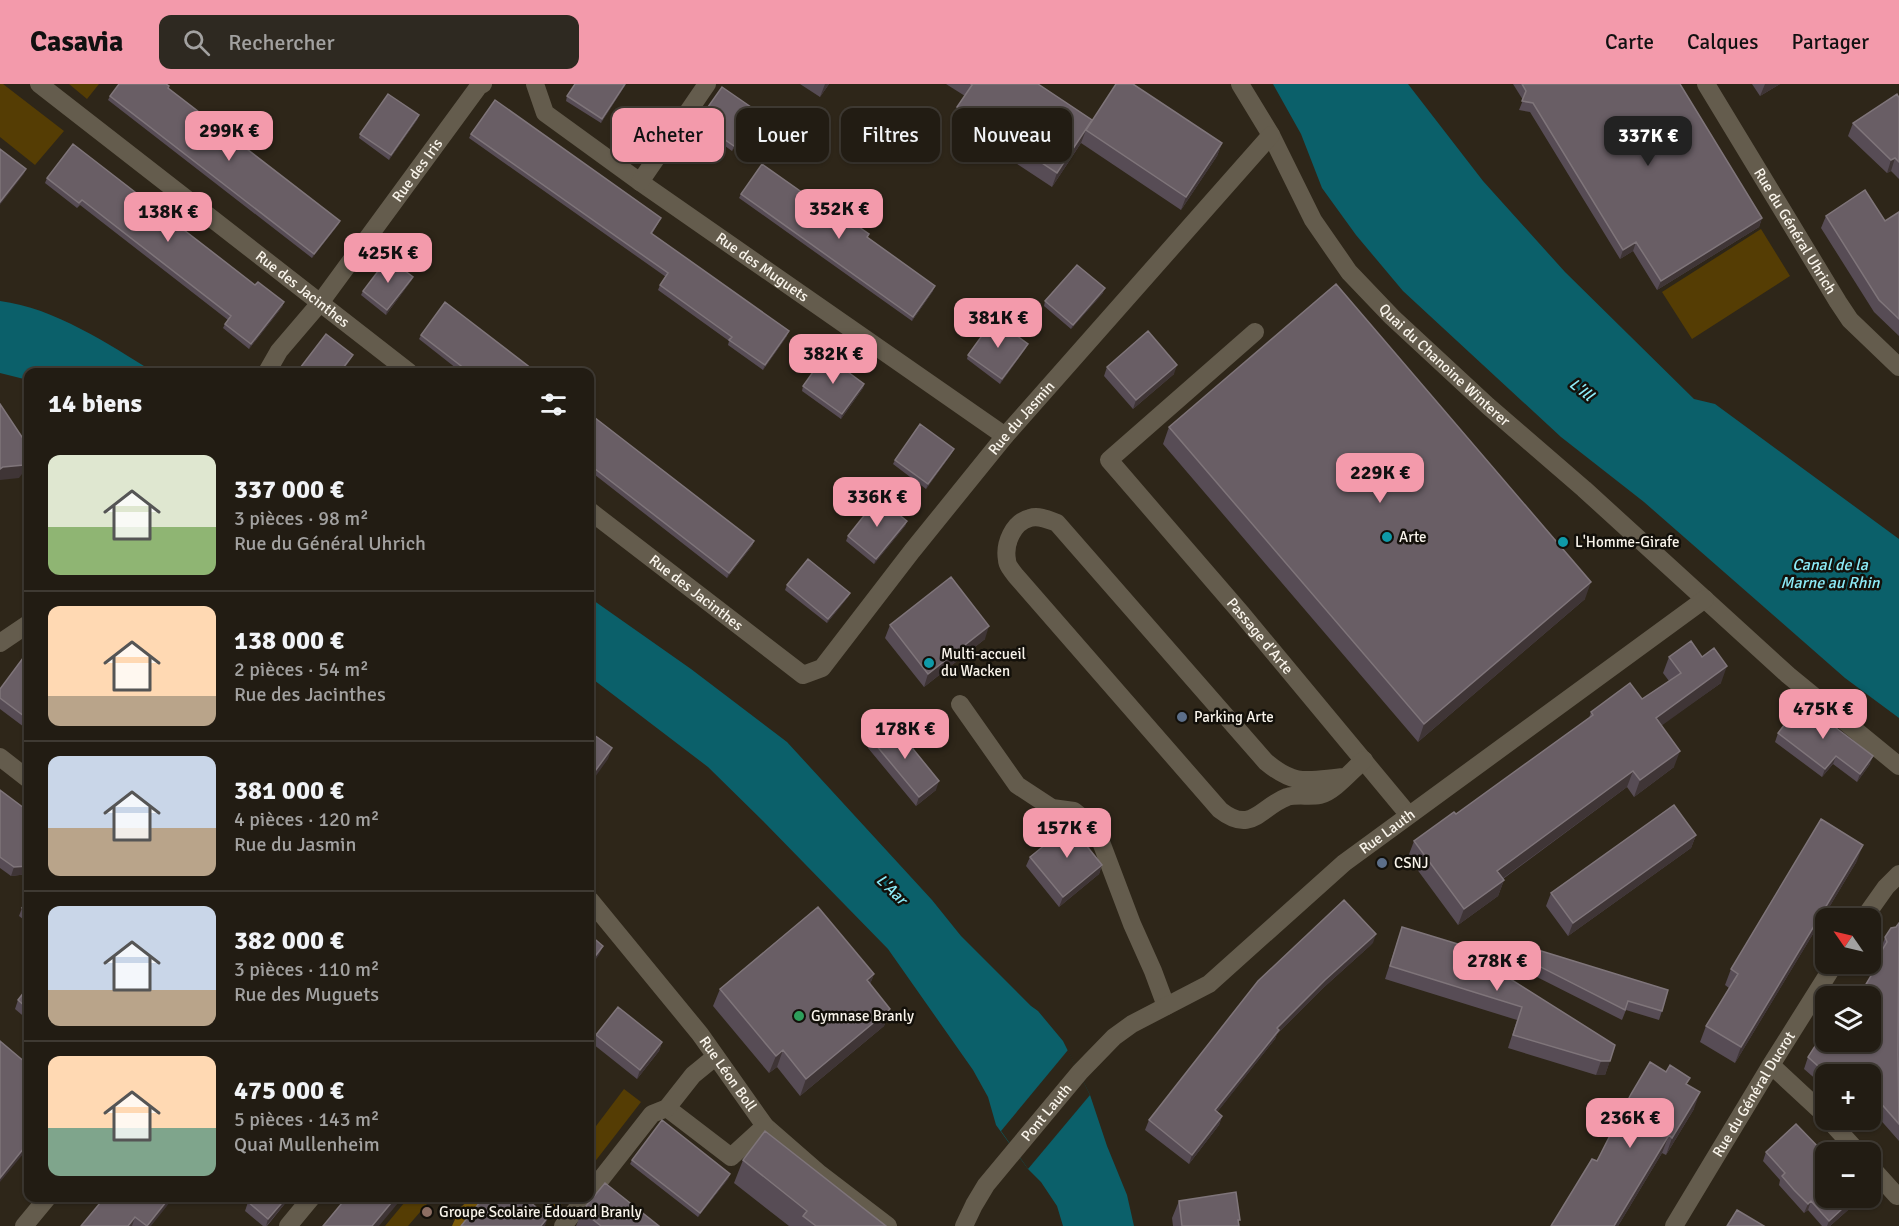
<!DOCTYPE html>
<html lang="fr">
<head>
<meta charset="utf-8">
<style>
  body { margin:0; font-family:Signika,sans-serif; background:#2e2921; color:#f1f3f6; height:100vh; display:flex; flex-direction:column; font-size:22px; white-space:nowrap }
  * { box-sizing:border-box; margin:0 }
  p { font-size:20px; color:#a2a1a0 }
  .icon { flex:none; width:33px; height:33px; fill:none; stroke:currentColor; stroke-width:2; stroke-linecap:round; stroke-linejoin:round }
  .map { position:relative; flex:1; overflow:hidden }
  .side { position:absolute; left:24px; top:284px; width:570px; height:834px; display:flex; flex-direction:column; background:#221c13; border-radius:12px; box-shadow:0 2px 4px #0004,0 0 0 2px #3f3a33 }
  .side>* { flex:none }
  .banner { position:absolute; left:612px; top:24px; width:570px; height:54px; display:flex; gap:12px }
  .needle { width:39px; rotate:304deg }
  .buttons { position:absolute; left:1815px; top:824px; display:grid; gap:12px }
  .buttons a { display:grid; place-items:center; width:66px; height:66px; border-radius:12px; background:#221c13; box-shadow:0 2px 4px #0004,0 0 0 2px #3f3a33; font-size:30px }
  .price { position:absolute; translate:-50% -51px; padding:0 14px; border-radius:12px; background:#f39aab; color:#111; font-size:20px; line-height:39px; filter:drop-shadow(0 2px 3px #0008) }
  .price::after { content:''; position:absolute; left:50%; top:36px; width:18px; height:14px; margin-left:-9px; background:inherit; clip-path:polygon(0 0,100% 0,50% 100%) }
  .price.active { background:#222; color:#fff }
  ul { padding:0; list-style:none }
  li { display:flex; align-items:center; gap:18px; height:150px; padding:0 24px }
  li+li { border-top:2px solid #3f3a33 }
  li span { display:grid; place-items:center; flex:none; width:168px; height:120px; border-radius:12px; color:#555 }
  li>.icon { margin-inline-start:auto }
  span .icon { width:72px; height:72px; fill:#fffc; stroke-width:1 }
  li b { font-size:26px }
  h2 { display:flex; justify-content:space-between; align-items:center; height:72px; padding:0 24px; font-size:26px }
  .pill { padding:0 21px; border-radius:12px; background:#221c13; box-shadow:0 2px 4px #0004,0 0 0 2px #3f3a33; font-size:21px; line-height:54px }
  .pill.active { background:#f39aab; color:#111 }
  header { display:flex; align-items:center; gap:36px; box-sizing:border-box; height:84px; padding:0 30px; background:#f39aab; color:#111 }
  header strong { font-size:28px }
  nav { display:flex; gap:33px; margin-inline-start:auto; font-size:21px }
  .search { width:420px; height:54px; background:#2e2921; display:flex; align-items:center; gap:15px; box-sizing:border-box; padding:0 21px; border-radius:12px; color:#a2a1a0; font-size:22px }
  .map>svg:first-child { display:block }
  .green { fill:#553d04 }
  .forest { fill:#7d5b09 }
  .water { fill:#0b606a }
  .pier { fill:#2e2619 }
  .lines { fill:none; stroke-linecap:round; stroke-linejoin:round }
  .minor { stroke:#645c4d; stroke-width:18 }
  .wall { fill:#574c55 }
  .shaded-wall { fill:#3f3536 }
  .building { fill:#695e65; stroke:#7f757a; stroke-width:1.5 }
  .culture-dot { fill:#0f9aa8; stroke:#13100a; stroke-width:2 }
  .service-dot { fill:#5c6f8a; stroke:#13100a; stroke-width:2 }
  .leisure-dot { fill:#2e9e5b; stroke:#13100a; stroke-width:2 }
  .education-dot { fill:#8d6e63; stroke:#13100a; stroke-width:2 }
  .labels { text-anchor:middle; stroke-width:5; stroke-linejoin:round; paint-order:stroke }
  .street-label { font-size:15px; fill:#f9f4eb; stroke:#13100a }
  .poi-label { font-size:15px; fill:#f9f4eb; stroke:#13100a; text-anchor:start }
  .water-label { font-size:16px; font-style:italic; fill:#8decf9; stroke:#13100a }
</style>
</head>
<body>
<header>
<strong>Casavia</strong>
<div class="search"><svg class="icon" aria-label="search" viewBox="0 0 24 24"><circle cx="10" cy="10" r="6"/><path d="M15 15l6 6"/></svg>Rechercher</div>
<nav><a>Carte</a><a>Calques</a><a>Partager</a></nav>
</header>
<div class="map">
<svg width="1899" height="1142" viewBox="0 0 1899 1142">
  <rect width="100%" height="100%" fill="#2e2619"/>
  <path class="green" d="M0,0H3L64,47L35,81L0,53Z
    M69,0H99L87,15Z
    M1761,145L1790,192L1692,255L1662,208Z
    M624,1005L641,1018L590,1084V1050Z
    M409,1113H433L408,1142H385Z
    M542,1113H567L558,1125Z"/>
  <path class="forest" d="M472,1113H491L467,1142H452L460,1124Z"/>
  <path class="water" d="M1273,0H1408L1483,97L1565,188L1694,315L1715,320L1899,455V634L1845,594L1644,418L1561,353L1403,207L1356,151L1322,104L1301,50Z
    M0,217C55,224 108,260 154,288H28V296L0,289Z
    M590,514L691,585L787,658L932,816L961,852L1031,922L1038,927L1063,957L1090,1011L1107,1062L1127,1111L1134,1142H1063L1057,1122L1041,1098L1028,1085L996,1041L988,1013L973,986L888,865L763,737L708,683L590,593Z"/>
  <path class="pier" d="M1068,966L1090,1011L1028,1085L1001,1047Z"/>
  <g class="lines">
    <g class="minor">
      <path id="s1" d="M39,0L409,288"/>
      <path id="s2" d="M535,0L545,29L640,98L1005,352"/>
      <path id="s3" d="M1240,0L1271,51L1313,136L1349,188L1392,233L1488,322L1584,405L1788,591L1899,682"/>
      <path id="s4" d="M1706,0L1838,218L1850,236L1899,283"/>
      <path d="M640,98L707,0"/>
      <path id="s5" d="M1255,248L1109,376L1241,529L1408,730"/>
      <path id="s6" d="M267,288L279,267L320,219L479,2L483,0"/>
      <path id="s7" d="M590,427L803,591L822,584L912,467L1005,352L1271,51"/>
      <path d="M0,559L28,540"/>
      <path d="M960,620L1017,701L1052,724L1074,727L1090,740L1101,758L1132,840L1153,887L1166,922"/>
      <path d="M0,673L28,695"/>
      <path d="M1344,693C1308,696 1296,703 1266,678L1057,439C1049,436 1039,431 1030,434C1013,438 1004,460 1007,476C1007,481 1012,487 1016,492L1220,726C1252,751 1260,723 1287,713C1297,710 1309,713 1320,711C1334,708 1352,686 1364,676"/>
      <path id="s8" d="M590,816L700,950L765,1042L820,1090L888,1142"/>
      <path d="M1864,834L1886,803L1899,790"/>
      <path d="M1771,981L1826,1032"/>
      <path d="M667,1024L731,1073L765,1042"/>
      <path d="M1828,1035L1858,1068"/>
      <path d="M1870,1082L1897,1112"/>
      <path d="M590,1109L652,1030L667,1024L693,991L715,973"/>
      <path d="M24,1142L48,1113"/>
      <path d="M288,1142L312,1113"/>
      <path d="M563,1142L586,1113"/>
      <path id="s9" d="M964,1142L974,1121L986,1101L1080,988L1114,953L1132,940L1209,900L1344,779L1705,515"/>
      <path id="s10" d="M1674,1142L1771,981L1835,879"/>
    </g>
  </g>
  <path class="wall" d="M626,0L601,39L566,17L567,12Z
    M800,0H829L820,13Z
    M946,0H1038L1092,36L1222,59L1217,72L1181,126L1081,59L1052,103L952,37L957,23L965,12Z
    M1513,0H1680L1762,134L1759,143L1657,206L1633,167L1620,175L1530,28L1519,26L1523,16Z
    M1752,0H1780L1760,12Z
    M168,5L340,137L338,141L312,174L108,16L110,12Z
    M1899,14V95L1891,87L1887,89L1848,52L1853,39Z
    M419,31L417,36L389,76L359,54L360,50Z
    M756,33L732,67L696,41L698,37Z
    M471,50L659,138L652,150L787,252L763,286L728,261L729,257L658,206L660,201L666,193L469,54Z
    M47,94L255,201L284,218L282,223L249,265L223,244L225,240L228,236L80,121L77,124L45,99Z
    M741,110L830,128L868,154L933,207L912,237L739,114Z
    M1899,128V252L1874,228L1821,144L1826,132L1885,137Z
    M413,193L411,197L386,231L361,211L363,207Z
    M1103,209L1071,245L1044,222L1045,217Z
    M421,251L536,288H461L419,255Z
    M1026,264L1000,300L967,275L968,271Z
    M1107,283L1174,290L1133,325L1104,292Z
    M864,300L863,304L841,335L802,307L803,302Z
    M590,330L754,457L752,462L727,494L590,387Z
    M1169,343L1585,515L1418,658L1163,360Z
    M952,369L926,405L893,380L895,376Z
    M907,437L905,442L874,480L846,457L848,452Z
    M787,501L850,509L848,513L827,539L785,506Z
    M890,541L985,555L924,603L885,554Z
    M1669,573L1721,599L1661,641L1674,683L1634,713L1627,703L1503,795L1504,796L1498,812L1458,841L1408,773L1414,757L1456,730L1589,634L1591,628L1642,615L1669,597L1663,589Z
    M28,578V646L0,625V605Z
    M1778,649L1870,680L1857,698L1833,680L1822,693L1775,658Z
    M871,655L936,706L916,722L868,664Z
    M0,706L28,790L11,792L0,784Z
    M1696,751L1691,764L1568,852L1546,822L1551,809Z
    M1093,755L1089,765L1102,781L1099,790L1059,823L1026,782L1030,773Z
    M1857,777L1735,979L1700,958L1706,942L1729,904L1725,901L1731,885Z
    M28,816V839L19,832L22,824Z
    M1899,839V1057L1870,1024V990H1826V1004L1804,985L1808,973L1870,957L1874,886V885L1878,873L1881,867V865L1885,853L1896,843Z
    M1402,843L1490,887L1615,961L1605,991H1596L1508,964L1517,936L1385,895Z
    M1373,859L1322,905L1277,950L1275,955L1217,1028L1222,1032L1219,1041L1189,1080L1145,1046L1149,1036Z
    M1525,862L1662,927L1659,936L1626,926L1622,936L1517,883Z
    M874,890L870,900L890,925L884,942L800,1012L777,983L769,989L713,922L720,905Z
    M28,903V936L15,925L18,916Z
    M596,951L662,958L659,967L637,995L593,960Z
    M1688,1001L1694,1025L1666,1071L1662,1069L1618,1142H1551L1597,1077Z
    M1766,1068L1857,1118L1830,1142H1822L1808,1126L1804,1129L1779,1101L1780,1096L1763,1077Z
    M632,1076L730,1090L728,1095L698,1133L630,1080Z
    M743,1076L886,1142H789L734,1099Z
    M105,1113L151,1142H81Z
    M287,1117L267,1142H263L245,1127L248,1118Z
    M1179,1117L1239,1140V1142H1173L1172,1134Z
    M582,1127L659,1142H576Z"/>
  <path class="shaded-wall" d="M625,0H626L601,39L602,35Z
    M825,0H829L820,13Z
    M1765,0H1780L1760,12Z
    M758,28L756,33L732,67L734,62Z
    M419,31L417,36L389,76L391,71Z
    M1086,46L1081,59L1052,103L1057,89Z
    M1222,59L1217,72L1181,126L1186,113Z
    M1895,74L1891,87L1887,89L1891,76Z
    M26,85L24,90L0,121V118Z
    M1762,134L1759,143L1657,206L1661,197Z
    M340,137L338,141L312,174L314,170Z
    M1636,158L1633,167L1620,175L1623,166Z
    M413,193L411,197L386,231L387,226Z
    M935,202L933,207L912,237L913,233Z
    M1105,204L1103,209L1071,245L1073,241Z
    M284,218L282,223L249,265L251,260Z
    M789,247L787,252L763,286L765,281Z
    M1028,260L1026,264L1000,300L1002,295Z
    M353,271L351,275L342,288H340Z
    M1177,281L1174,290L1133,325L1136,316Z
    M864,300L863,304L841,335L842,330Z
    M954,365L952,369L926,405L928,400Z
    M28,375V382L19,394L0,396V385L3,383Z
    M907,437L905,442L874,480L876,475Z
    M754,457L752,462L727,494L729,489Z
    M1591,498L1585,515L1418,658L1424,640Z
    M850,509L848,513L827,539L828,535Z
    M989,542L985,555L924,603L928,590Z
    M1727,582L1721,599L1650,650L1656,634Z
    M612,664L608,675L590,700V694Z
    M1680,667L1674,683L1634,713L1640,696Z
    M1836,672L1833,680L1822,693L1825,685Z
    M1873,672L1870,680L1857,698L1860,690Z
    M1633,687L1627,703L1491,803L1497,787Z
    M939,697L936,706L916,722L919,713Z
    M1696,751L1691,764L1568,852L1573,839Z
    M1093,755L1090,764L1082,770L1086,761Z
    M1863,761L1857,777L1735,979L1741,963Z
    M1102,781L1099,790L1059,823L1063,813Z
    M28,782V790L11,792L14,783Z
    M1504,796L1498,812L1458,841L1464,825Z
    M1376,850L1373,859L1322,905L1277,950L1275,955L1212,1035L1215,1026L1277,944L1325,896Z
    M603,862L599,871L590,883V879Z
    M874,890L867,908V896Z
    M890,925L884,942L800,1012L806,995Z
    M662,958L659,967L637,995L640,986Z
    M783,966L777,983L769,989L776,972Z
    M1601,977H1610L1605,991H1596Z
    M1700,1008L1694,1025L1666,1071L1672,1054Z
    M1222,1032L1219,1041L1189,1080L1192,1071Z
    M1669,1051L1662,1069L1618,1142H1614Z
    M28,1059V1064L0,1098V1094Z
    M730,1090L728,1095L698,1133L700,1129Z
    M170,1113H174L151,1142H147Z
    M287,1113H289L287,1117L266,1142L268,1135Z
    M396,1113H403L379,1142H372Z
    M1855,1113H1858L1857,1118L1830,1142H1827L1829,1137Z
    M1811,1117L1808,1126L1804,1129L1808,1120Z
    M135,1133L132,1142H128Z
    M548,1133L545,1142H541Z"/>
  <path class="building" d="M119,0H166L169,2L168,4L340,137L314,170L110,12Z
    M575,0H625L602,35L567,12Z
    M971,0H1038L1092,36L1057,89L957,23L972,1Z
    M1116,0H1133L1222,59L1186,113L1086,46Z
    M1522,0H1680L1762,134L1661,197L1636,158L1623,166L1533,19L1522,17L1526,7Z
    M722,3L758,28L734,62L698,37Z
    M388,10L419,31L391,71L360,50Z
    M1897,10L1899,14V78L1895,74L1891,76L1853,39Z
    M495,16L661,134L651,149L789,247L765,281L729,256L732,253L660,201L668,189L471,50Z
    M73,60L255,201L258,198L284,218L251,260L225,240L231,232L82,116L79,119L47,94Z
    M0,65L26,85L0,118Z
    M762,80L830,128L833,125L869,150L867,153L935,202L913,233L741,110Z
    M1865,106L1885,137L1899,128V235L1879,216L1826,132Z
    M388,174L413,193L387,226L363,207Z
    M1077,181L1105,204L1073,241L1045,217Z
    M1336,200L1591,498L1424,640L1169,343Z
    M445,218L536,288H469L421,251Z
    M994,235L1028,260L1002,295L968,271Z
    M1148,247L1177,281L1136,316L1107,283Z
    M326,250L353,271L340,288H297Z
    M825,271L864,300L842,330L803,302Z
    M0,320L28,362V375L24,381L3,383L0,385Z
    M590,330L754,457L729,489L590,381Z
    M920,340L954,365L928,400L895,376Z
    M878,414L907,437L876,475L848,452Z
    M808,475L850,509L828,535L787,501Z
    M951,493L989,542L928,590L890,541Z
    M1691,557L1702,573L1714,564L1727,582L1656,634L1680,667L1640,696L1633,687L1497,787L1504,796L1464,825L1414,757L1454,728L1456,730L1593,631L1591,628L1630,599L1642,615L1681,589L1669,573Z
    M23,574L28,578V635L0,614V605Z
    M1802,618L1873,672L1860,690L1836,672L1825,685L1778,649Z
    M892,639L939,697L919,713L871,655Z
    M590,648L612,664L590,694Z
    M0,706L28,727V782L14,783L0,773Z
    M1674,721L1696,751L1573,839L1551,809Z
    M1077,735L1093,755L1086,761L1102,781L1063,813L1030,773Z
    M1821,735L1863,761L1741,963L1706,942L1738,890L1731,885Z
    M28,816V829L22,824Z
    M1344,816L1376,850L1325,896L1277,944L1279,946L1215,1026L1222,1032L1192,1071L1149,1036L1258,897Z
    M818,823L874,890L867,896L890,925L806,995L783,966L776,972L720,905Z
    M1899,839L1898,970L1899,1040L1870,1007V990H1827L1808,973L1826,945V957H1870V912H1859L1881,875L1878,873L1887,858L1885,853L1891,844L1896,843Z
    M1402,843L1494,871L1490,887L1504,891L1615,961L1610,977H1601L1513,951L1522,923L1390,882Z
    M590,851L603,862L590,879Z
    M1525,862L1668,906L1662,927L1628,917L1625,926L1521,873Z
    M28,903V925L18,916Z
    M618,923L662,958L640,986L596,951Z
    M0,957L26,979L28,976V1059L0,1094Z
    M1650,978L1666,988L1670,981L1690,994L1686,1000L1700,1008L1672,1054L1669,1051L1614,1142H1551L1592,1075L1597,1077L1631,1010Z
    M662,1036L730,1090L700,1129L632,1076Z
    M1796,1040L1826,1071V1113H1855L1829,1137L1811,1117L1808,1120L1794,1106L1782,1092L1785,1089L1766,1068Z
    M765,1047L886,1142H816L803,1132L807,1127L743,1076Z
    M605,1099L659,1142H601L582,1127Z
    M1236,1108L1240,1136H1238L1239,1142H1182L1179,1117Z
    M105,1113H170L147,1142L135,1133L128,1142H81Z
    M252,1113H287L268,1135L248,1118Z
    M347,1113H396L372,1142H323Z
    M484,1113H524L548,1133L541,1142H461Z
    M1737,1126L1764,1142H1727Z"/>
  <g class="culture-dot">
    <circle cx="1387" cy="453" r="6"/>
    <circle cx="1563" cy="458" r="6"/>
    <circle cx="929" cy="579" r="6"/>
  </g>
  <g class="service-dot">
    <circle cx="1182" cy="633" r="6"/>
    <circle cx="1382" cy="779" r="6"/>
  </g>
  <circle class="leisure-dot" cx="799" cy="932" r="6"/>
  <circle class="education-dot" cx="427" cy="1128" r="6"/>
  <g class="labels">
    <g class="street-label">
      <text dy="5" stroke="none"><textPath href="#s6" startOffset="252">Rue des Iris</textPath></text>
      <text dy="5" stroke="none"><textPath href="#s4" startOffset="172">Rue du Général Uhrich</textPath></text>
      <text dy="5" stroke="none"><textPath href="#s2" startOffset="297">Rue des Muguets</textPath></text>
      <text dy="5" stroke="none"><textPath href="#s1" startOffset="334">Rue des Jacinthes</textPath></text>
      <text dy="5" stroke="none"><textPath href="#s3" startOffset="351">Quai du Chanoine Winterer</textPath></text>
      <text dy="5" stroke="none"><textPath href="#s7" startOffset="609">Rue du Jasmin</textPath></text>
      <text dy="5" stroke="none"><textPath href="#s7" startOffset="134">Rue des Jacinthes</textPath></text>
      <text dy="5" stroke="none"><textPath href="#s5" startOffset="426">Passage d'Arte</textPath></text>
      <text dy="5" stroke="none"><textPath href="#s9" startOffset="586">Rue Lauth</textPath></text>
      <text dy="5" stroke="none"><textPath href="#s8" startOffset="222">Rue Léon Boll</textPath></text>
      <text dy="5" stroke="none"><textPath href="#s10" startOffset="154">Rue du Général Ducrot</textPath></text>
      <text dy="5" stroke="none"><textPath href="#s9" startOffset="141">Pont Lauth</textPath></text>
    </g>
    <g class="poi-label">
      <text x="1399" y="458">Arte</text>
      <text x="1575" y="463">L'Homme-Girafe</text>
      <text x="941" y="575">Multi-accueil<tspan x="941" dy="17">du Wacken</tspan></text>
      <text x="1194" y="638">Parking Arte</text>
      <text x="1394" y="784">CSNJ</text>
      <text x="811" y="937">Gymnase Branly</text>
      <text x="439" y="1133">Groupe Scolaire Édouard Branly</text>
    </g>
    <g class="water-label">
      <text transform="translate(1582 305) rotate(39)" y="6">L'Ill</text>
      <text x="1830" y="486">Canal de la<tspan x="1830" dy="18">Marne au Rhin</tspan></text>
      <text transform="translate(892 805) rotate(44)" y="6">L'Aar</text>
    </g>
  </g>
</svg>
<div class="buttons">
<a><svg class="needle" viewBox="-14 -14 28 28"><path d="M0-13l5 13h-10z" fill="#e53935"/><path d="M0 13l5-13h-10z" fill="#a2a1a0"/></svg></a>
<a><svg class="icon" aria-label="layers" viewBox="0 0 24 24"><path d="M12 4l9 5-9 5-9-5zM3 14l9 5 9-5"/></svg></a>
<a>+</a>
<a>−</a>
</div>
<b class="price" style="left:229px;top:78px">299K €</b>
<b class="price active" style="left:1648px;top:83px">337K €</b>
<b class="price" style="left:839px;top:156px">352K €</b>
<b class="price" style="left:168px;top:159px">138K €</b>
<b class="price" style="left:388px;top:200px">425K €</b>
<b class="price" style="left:998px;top:265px">381K €</b>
<b class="price" style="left:833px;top:301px">382K €</b>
<b class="price" style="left:1380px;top:420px">229K €</b>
<b class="price" style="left:877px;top:444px">336K €</b>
<b class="price" style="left:1823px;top:656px">475K €</b>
<b class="price" style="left:905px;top:676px">178K €</b>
<b class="price" style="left:1067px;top:775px">157K €</b>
<b class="price" style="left:1497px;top:908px">278K €</b>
<b class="price" style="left:1630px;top:1065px">236K €</b>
<div class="banner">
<a class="pill active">Acheter</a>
<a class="pill">Louer</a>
<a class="pill">Filtres</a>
<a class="pill">Nouveau</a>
</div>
<section class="side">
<h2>14 biens<svg class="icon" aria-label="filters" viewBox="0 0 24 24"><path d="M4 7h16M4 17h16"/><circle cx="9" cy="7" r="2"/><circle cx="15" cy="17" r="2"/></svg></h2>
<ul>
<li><span style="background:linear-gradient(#dfe7d0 60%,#8fb573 0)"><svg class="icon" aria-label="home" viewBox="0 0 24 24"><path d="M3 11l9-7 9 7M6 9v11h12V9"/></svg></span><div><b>337 000 €</b><p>3 pièces · 98 m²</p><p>Rue du Général Uhrich</p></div></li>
<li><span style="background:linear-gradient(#ffd9b3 75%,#b9a48a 0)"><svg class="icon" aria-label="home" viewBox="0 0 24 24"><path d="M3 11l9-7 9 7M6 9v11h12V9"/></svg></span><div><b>138 000 €</b><p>2 pièces · 54 m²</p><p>Rue des Jacinthes</p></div></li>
<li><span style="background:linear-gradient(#c9d6e8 60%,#b9a48a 0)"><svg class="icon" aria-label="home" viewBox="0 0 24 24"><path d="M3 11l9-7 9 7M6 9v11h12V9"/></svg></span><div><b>381 000 €</b><p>4 pièces · 120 m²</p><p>Rue du Jasmin</p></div></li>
<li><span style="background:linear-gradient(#c9d6e8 70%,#b9a48a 0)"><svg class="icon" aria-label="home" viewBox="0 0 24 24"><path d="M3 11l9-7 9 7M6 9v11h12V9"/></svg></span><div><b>382 000 €</b><p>3 pièces · 110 m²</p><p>Rue des Muguets</p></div></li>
<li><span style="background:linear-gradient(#ffd9b3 60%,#7fa58c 0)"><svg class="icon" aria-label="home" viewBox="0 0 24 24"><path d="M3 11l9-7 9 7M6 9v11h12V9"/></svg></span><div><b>475 000 €</b><p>5 pièces · 143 m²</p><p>Quai Mullenheim</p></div></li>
</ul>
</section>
</div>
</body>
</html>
